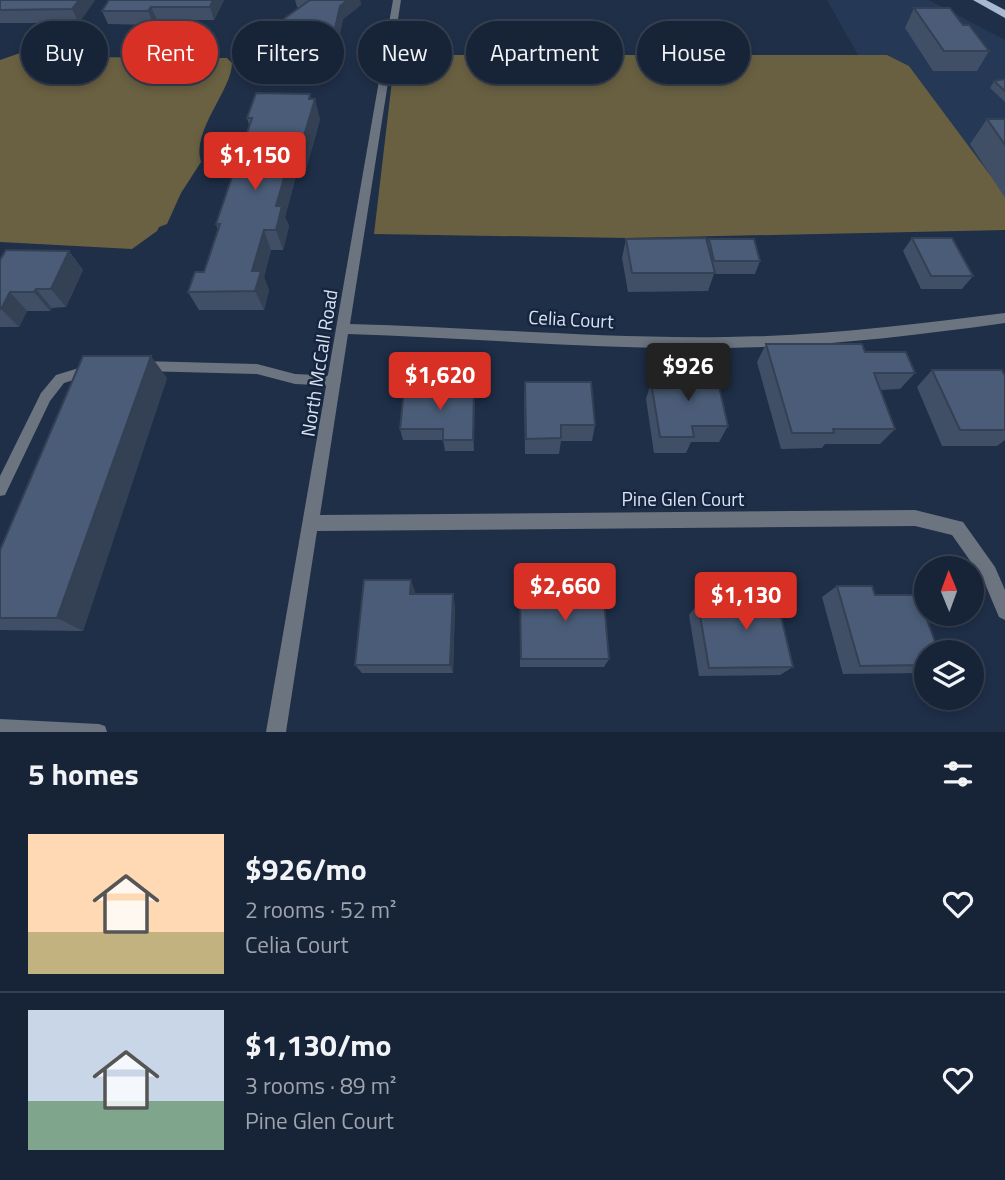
<!DOCTYPE html>
<html lang="en">
<head>
<meta charset="utf-8">
<style>
  body { margin:0; font-family:"Titillium Web",sans-serif; background:#242f42; color:#f1f3f6; height:100vh; display:flex; flex-direction:column; font-size:26px; white-space:nowrap }
  * { box-sizing:border-box; margin:0 }
  p { font-size:23px; color:#9ea4ad }
  .icon { flex:none; width:38px; height:38px; fill:none; stroke:currentColor; stroke-width:2; stroke-linecap:round; stroke-linejoin:round }
  .map { position:relative; height:732px; overflow:hidden }
  .side { display:flex; flex-direction:column; background:#172336; flex:1 }
  .side>* { flex:none }
  .banner { position:absolute; left:21px; top:21px; width:964px; height:63px; display:flex; gap:14px }
  .needle { width:46px; rotate:359deg }
  .fabs { position:absolute; left:914px; top:556px; display:grid; gap:14px }
  .fabs a { display:grid; place-items:center; width:70px; height:70px; border-radius:50%; background:#172336; box-shadow:0 4px 10px #0003,0 0 0 2px #364051; font-size:35px }
  .price { position:absolute; translate:-50% -60px; padding:0 16px; border-radius:7px; background:#d93025; color:#fff; font-size:23px; line-height:46px; filter:drop-shadow(0 2px 4px #0008) }
  .price::after { content:''; position:absolute; left:50%; top:42px; width:21px; height:16px; margin-left:-10px; background:inherit; clip-path:polygon(0 0,100% 0,50% 100%) }
  .price.active { background:#222; color:#fff }
  ul { padding:0; list-style:none }
  li { display:flex; align-items:center; gap:21px; height:175px; padding:0 28px }
  li+li { border-top:2px solid #364051 }
  li span { display:grid; place-items:center; flex:none; width:196px; height:140px; border-radius:0px; color:#555 }
  li>.icon { margin-inline-start:auto }
  span .icon { width:84px; height:84px; fill:#fffc; stroke-width:1 }
  li b { font-size:30px }
  h2 { display:flex; justify-content:space-between; align-items:center; height:84px; padding:0 28px; font-size:30px }
  .pill { padding:0 24px; border-radius:32px; background:#172336; box-shadow:0 4px 10px #0003,0 0 0 2px #364051; font-size:24px; line-height:63px }
  .pill.active { background:#d93025; color:#fff }
  .map>svg:first-child { display:block }
  .built { fill:#253856 }
  .forest { fill:#696042 }
  .water { fill:#6a6042 }
  .lines { fill:none; stroke-linecap:round; stroke-linejoin:round }
  .service { fill:#6c7480; fill-rule:evenodd }
  .minor { fill:#6c7480; fill-rule:evenodd }
  .primary { fill:#a9b8d1; fill-rule:evenodd }
  .wall { fill:#404f66 }
  .shaded-wall { fill:#344053 }
  .building { fill:#4a5c77; stroke:#344053; stroke-width:2 }
  .labels { text-anchor:middle; stroke-width:5; stroke-linejoin:round; paint-order:stroke }
  .street-label { font-size:19px; fill:#d8e3f3; stroke:#16253d }
</style>
</head>
<body>
<div class="map">
<svg width="1005" height="732" viewBox="0 0 1005 732">
  <rect width="100%" height="100%" fill="#1f2f48"/>
  <path class="built" d="M827,0H929L1005,40V195L909,66L887,55H858Z"/>
  <path class="forest" d="M395,55H887L909,66L1005,195V230L628,238L374,234Z"/>
  <path class="water" d="M20,53L71,57L227,58L232,63C232,90 191,131 201,162L181,193L167,224L159,227L157,231L132,249L0,242V60Z"/>
  <g class="lines">
    <path class="service" d="M141,361L257,364L295,374L335,376L339,377L341,381L339,385L335,386L295,384L257,374L141,371L137,370L135,366L137,362Z
      M92,364L96,365L98,369L96,373L64,383L50,401L5,495L0,496V476L41,393L56,375Z
      M0,719L99,724L105,726L107,732H0Z"/>
    <path class="minor" d="M393,0H401L350,324C475,327 600,339 726,337C819,336 912,325 1005,313V323C912,336 819,347 725,348C599,350 474,338 348,334L320,515L915,510L963,522L995,567L1005,590V620L999,617L983,579L952,535L915,526L317,531L286,732H266Z"/>
    <path class="primary" d="M973,0H986L1005,10V18Z"/>
  </g>
  <path class="wall" d="M0,0H95L79,23H0Z
    M224,0L214,20H157L154,25L108,24L102,11Z
    M295,0H360L361,5L343,19L336,51H329L321,66H288L285,53L287,47H284L280,34L299,8L297,7Z
    M914,8L963,25L989,51L977,71H933L905,28Z
    M1005,79V102L990,88L994,81Z
    M312,99L320,119L315,138L306,169H298L285,217L289,226L283,250H271L264,277L269,290L264,310H199L188,292L204,272L218,230L216,224L249,125L247,118Z
    M987,119H1005V198L970,144Z
    M912,238L973,276L962,289H921L903,251Z
    M626,239L707,244L709,239L760,261L755,274H714L708,291L628,292L622,258Z
    M69,251L83,270L66,307L52,308L50,311H27L19,327H0V260Z
    M766,344L865,352L915,373L900,389L880,390L895,429L880,444H825L822,448L781,449L757,362Z
    M670,370L728,426L719,442H691L686,453H654L646,399L651,382H666Z
    M932,370L1005,376V440L997,446H942L917,387Z
    M167,378L83,631L0,630V550Z
    M525,382L595,425L592,441H561L559,454H525L524,399Z
    M474,389V451H445L443,440H403L400,429Z
    M560,578L609,659L604,667H520V595H558L557,590Z
    M837,586L875,595L926,653V672L922,673L843,674L822,597Z
    M736,587L793,667L780,675L699,676L689,615L698,604H727L726,599Z
    M415,591V594L455,605L453,673H362L355,665Z"/>
  <path class="shaded-wall" d="M79,0H95L79,23L72,9Z
    M213,0H224L214,20L210,7Z
    M348,0H360L361,5L343,19L336,51L333,37L340,6Z
    M151,7L157,20L154,25L148,11Z
    M326,37L329,51L321,66L318,53Z
    M310,94L313,105L315,99L320,119L306,169L300,149Z
    M292,150L298,169L285,217L289,226L283,250L276,230V206Z
    M264,230L271,250L264,277L269,290L264,310L255,291L252,271Z
    M69,251L83,270L66,307L51,289Z
    M36,289L52,308L50,311L34,292Z
    M10,292L27,311L19,327L1,309Z
    M151,356L167,378L83,631L57,618Z
    M474,389L475,401L474,451L473,440Z
    M411,580L415,591L414,605L410,594Z
    M453,594L455,605L453,673L450,665Z"/>
  <path class="building" d="M0,0H79L72,9L0,10Z
    M109,0H213L210,7H151L148,11H102Z
    M310,0H348L340,6L333,37H326L318,53H285L291,34H280L285,18Z
    M914,8H950L963,25H969L989,51H944Z
    M1005,79V91L994,81Z
    M256,93L310,94L309,99H315L300,149L292,150L276,206H282L276,230H264L252,271H261L255,291L188,292L195,272H204L220,224H216L252,118H247Z
    M987,119H1005V145Z
    M706,238L715,273H632L626,239Z
    M912,238H952L973,276H931Z
    M709,239H754L760,261H714Z
    M6,250L69,251L51,289H36L34,292H10L1,309H0V260Z
    M766,344H862L865,352H906L915,373H874L895,429H833L834,433H792Z
    M83,356H151L57,618H0V550Z
    M715,369L728,426H692L694,437H660L651,382L672,381L670,370Z
    M932,370H1002L1005,376V430H960Z
    M525,382H591L595,425H561V438L526,439Z
    M404,389H474L473,440H443V429H400Z
    M560,578H602L609,659H521L520,595H561Z
    M364,580H411L410,594H453L450,665H355Z
    M837,586H872L875,595H918L939,653H926V665L860,666Z
    M736,587H774L793,667L709,668L698,604H740Z"/>
  <g class="labels">
    <g class="street-label">
      <text transform="translate(571 319) rotate(3)" y="7">Celia Court</text>
      <text transform="translate(319 363) rotate(-81)" y="7">North McCall Road</text>
      <text x="683" y="506">Pine Glen Court</text>
    </g>
  </g>
</svg>
<div class="fabs">
<a><svg class="needle" viewBox="-14 -14 28 28"><path d="M0-13l5 13h-10z" fill="#e53935"/><path d="M0 13l5-13h-10z" fill="#9ea4ad"/></svg></a>
<a><svg class="icon" aria-label="layers" viewBox="0 0 24 24"><path d="M12 4l9 5-9 5-9-5zM3 14l9 5 9-5"/></svg></a>
</div>
<b class="price" style="left:255px;top:192px">$1,150</b>
<b class="price active" style="left:688px;top:403px">$926</b>
<b class="price" style="left:440px;top:412px">$1,620</b>
<b class="price" style="left:565px;top:623px">$2,660</b>
<b class="price" style="left:746px;top:632px">$1,130</b>
<div class="banner">
<a class="pill">Buy</a>
<a class="pill active">Rent</a>
<a class="pill">Filters</a>
<a class="pill">New</a>
<a class="pill">Apartment</a>
<a class="pill">House</a>
</div>
</div>
<section class="side">
<h2>5 homes<svg class="icon" aria-label="filters" viewBox="0 0 24 24"><path d="M4 7h16M4 17h16"/><circle cx="9" cy="7" r="2"/><circle cx="15" cy="17" r="2"/></svg></h2>
<ul>
<li><span style="background:linear-gradient(#ffd9b3 70%,#c2b280 0)"><svg class="icon" aria-label="home" viewBox="0 0 24 24"><path d="M3 11l9-7 9 7M6 9v11h12V9"/></svg></span><div><b>$926/mo</b><p>2 rooms · 52 m²</p><p>Celia Court</p></div><svg class="icon" aria-label="heart" viewBox="0 0 24 24"><path d="M12 20l-8-8c-3-5 5-10 8-4 3-6 11-1 8 4z"/></svg></li>
<li><span style="background:linear-gradient(#c9d6e8 65%,#7fa58c 0)"><svg class="icon" aria-label="home" viewBox="0 0 24 24"><path d="M3 11l9-7 9 7M6 9v11h12V9"/></svg></span><div><b>$1,130/mo</b><p>3 rooms · 89 m²</p><p>Pine Glen Court</p></div><svg class="icon" aria-label="heart" viewBox="0 0 24 24"><path d="M12 20l-8-8c-3-5 5-10 8-4 3-6 11-1 8 4z"/></svg></li>
</ul>
</section>
</body>
</html>
